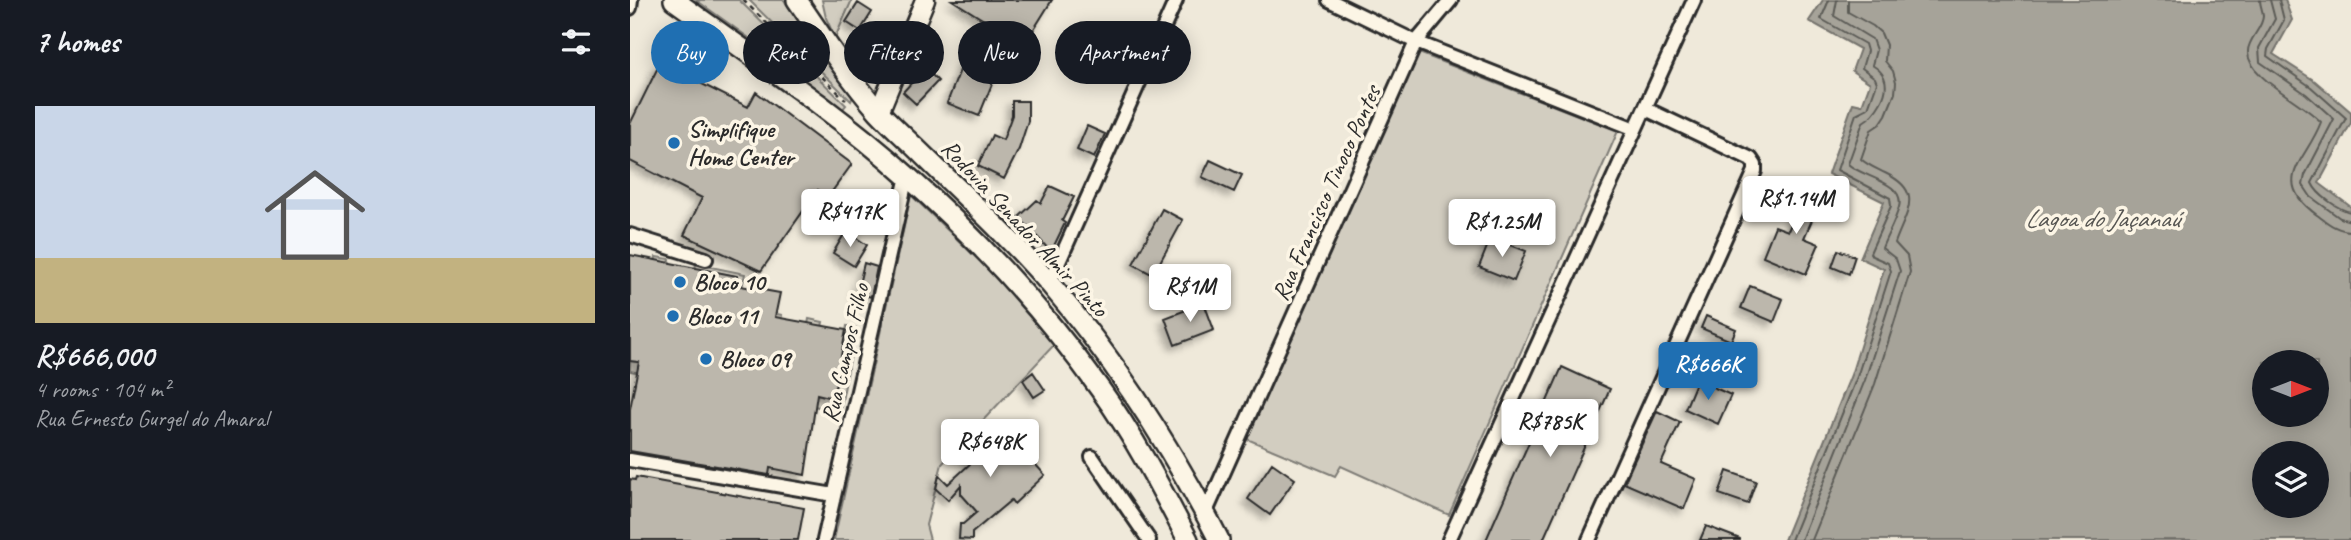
<!DOCTYPE html>
<html lang="en">
<head>
<meta charset="utf-8">
<style>
  body { margin:0; font-family:Caveat,sans-serif; background:#20242c; color:#f1f3f6; height:100vh; display:flex; flex-direction:column; font-size:26px; white-space:nowrap }
  * { box-sizing:border-box; margin:0 }
  p { font-size:23px; color:#9ea1a6 }
  .icon { flex:none; width:38px; height:38px; fill:none; stroke:currentColor; stroke-width:2; stroke-linecap:round; stroke-linejoin:round }
  .map { position:relative; flex:1; overflow:hidden }
  .panel { display:flex; flex-direction:column; background:#171b24; width:630px }
  .panel>* { flex:none }
  .top-card { position:absolute; left:21px; top:21px; width:665px; height:63px; display:flex; gap:14px }
  .needle { width:46px; rotate:90deg }
  .buttons { position:absolute; left:1622px; top:350px; display:grid; gap:14px }
  .buttons a { display:grid; place-items:center; width:77px; height:77px; border-radius:50%; background:#171b24; box-shadow:0 4px 18px #0003; font-size:35px }
  .price { position:absolute; translate:-50% -60px; padding:0 16px; border-radius:7px; background:#fff; color:#222; font-size:23px; line-height:46px; filter:drop-shadow(0 2px 4px #0008) }
  .price::after { content:''; position:absolute; left:50%; top:42px; width:21px; height:16px; margin-left:-10px; background:inherit; clip-path:polygon(0 0,100% 0,50% 100%) }
  .price.active { background:#1f6fb2; color:#fff }
  ul { padding:0; list-style:none }
  li { display:grid; align-content:center; gap:14px; height:371px; padding:0 35px }
  li+li { border-top:2px solid #363941 }
  li span { display:grid; place-items:center; height:217px; border-radius:0px; color:#555 }
  li>.icon { margin-inline-start:auto }
  span .icon { width:126px; height:126px; fill:#fffc; stroke-width:1 }
  li b { font-size:30px }
  h2 { display:flex; justify-content:space-between; align-items:center; height:84px; padding:0 35px; font-size:30px }
  .chip { padding:0 24px; border-radius:32px; background:#171b24; box-shadow:0 4px 18px #0003; font-size:24px; line-height:63px }
  .chip.active { background:#1f6fb2; color:#fff }
  main { display:flex; flex:1; min-height:0 }
  .map>svg:first-child { display:block }
  .green { fill:#d2cdc0; stroke:#7e7c76; stroke-width:2; fill-rule:evenodd }
  .water { fill:#a6a399; stroke:#75736d; stroke-width:2; fill-rule:evenodd }
  .lines { fill:none; stroke-linecap:round; stroke-linejoin:round }
  .shore { stroke:#5c5b57; stroke-width:2 }
  .building { fill:#bcb7ac; stroke:#2b2b2b; stroke-width:2; filter:url(#shadow) }
  .street-casing { stroke:#2b2b2b; stroke-width:18 }
  .secondary-casing { stroke:#2b2b2b; stroke-width:23 }
  .primary-casing { stroke:#2b2b2b; stroke-width:24 }
  .path { stroke:#2b2b2b; stroke-width:2.5; stroke-dasharray:5 5; stroke-linecap:butt }
  .street { stroke:#fcf5e5; stroke-width:12 }
  .secondary { stroke:#fcf5e5; stroke-width:18 }
  .primary { stroke:#fcf5e5; stroke-width:19 }
  .poi-dot { fill:#1f6fb2; stroke:#fcf5e5; stroke-width:2.5 }
  .labels { text-anchor:middle; stroke-width:7; stroke-linejoin:round; paint-order:stroke }
  .poi-label { font-size:24px; font-weight:bold; fill:#2b2b2b; stroke:#fcf5e5; text-anchor:start }
  .street-label { font-size:24px; fill:#2b2b2b; stroke:#fcf5e5 }
  .water-label { font-size:26px; font-style:italic; fill:#565552; stroke:#fcf5e5 }
</style>
</head>
<body>
<main>
<section class="panel">
<h2>7 homes<svg class="icon" aria-label="filters" viewBox="0 0 24 24"><path d="M4 7h16M4 17h16"/><circle cx="9" cy="7" r="2"/><circle cx="15" cy="17" r="2"/></svg></h2>
<ul>
<li><span style="background:linear-gradient(#c9d6e8 70%,#c2b280 0)"><svg class="icon" aria-label="home" viewBox="0 0 24 24"><path d="M3 11l9-7 9 7M6 9v11h12V9"/></svg></span><div><b>R$666,000</b><p>4 rooms · 104 m²</p><p>Rua Ernesto Gurgel do Amaral</p></div></li>
</ul>
</section>
<div class="map">
<svg width="1721" height="540" viewBox="0 0 1721 540">
  <defs>
    <filter id="shadow"><feDropShadow dx="-5" dy="5" stdDeviation="3.5" flood-color="#0004"/></filter>
  </defs>
  <rect width="100%" height="100%" fill="#efe9da"/>
  <filter id="ink" filterUnits="userSpaceOnUse"><feTurbulence type="fractalNoise" baseFrequency=".0143" numOctaves="2"/><feDisplacementMap in="SourceGraphic" scale="14" xChannelSelector="R" yChannelSelector="G"/><feConvolveMatrix kernelMatrix="1 2 1 2 8 2 1 2 1" color-interpolation-filters="sRGB"/></filter>
  <g filter="url(#ink)">
    <path class="green" d="M66,0H109L216,105L212,110L140,53Z
      M119,0H154L205,75L223,96L221,101Z
      M192,0H222L205,38L196,18Z
      M789,53L988,131L819,515L711,466L705,476L617,439Z
      M281,195L358,269L424,345L312,464L296,525L300,540H204Z
      M26,257L40,259L26,339L47,371L66,264L115,274L108,306L152,315L139,386L165,391L179,319L193,322L179,392L203,398L217,326L226,328L210,411L0,371V361L8,362ZM81,271L106,276L60,374Z"/>
    <path class="water" d="M1193,0H1655L1662,20L1643,54L1685,81L1721,112V123L1689,183L1721,207V540H1154L1221,375L1254,269L1230,258L1254,202L1198,174L1223,103L1232,105L1240,83L1222,71L1230,49L1179,21ZM1687,362V415H1634V362ZM1687,453V506H1634V453Z"/>
    <g class="lines">
      <path class="shore" d="M1630,0C1630,6 1633,11 1633,16C1633,28 1618,39 1618,51C1616,77 1673,102 1691,122C1676,162 1639,180 1687,215C1698,223 1707,231 1721,231
        M1640,0L1645,19L1629,48L1630,62L1676,94L1704,119L1675,175L1673,185L1681,197L1710,218L1721,221
        M1649,0L1654,20L1638,49L1637,56L1681,87L1716,118L1682,183C1687,195 1709,210 1721,212
        M1161,540L1227,377L1261,271L1258,263L1242,256L1240,253L1261,206L1260,198L1207,170L1226,114L1238,108L1247,83L1245,78L1232,68L1237,51L1235,44L1191,19L1199,0
        M1171,540L1235,380L1270,271L1266,259L1252,248C1257,235 1265,222 1269,207C1276,182 1231,177 1218,164L1233,122C1245,115 1261,93 1254,77C1252,72 1247,68 1242,65L1246,50L1242,39L1204,16L1207,0
        M1182,540L1245,384L1280,272L1277,256L1265,243C1276,212 1295,192 1255,173C1247,169 1237,165 1231,159L1241,130L1250,124L1256,115L1265,93L1266,82L1263,71L1255,61L1256,45L1251,33L1243,26L1218,12V0"/>
    </g>
    <path class="building" d="M322,0H422L394,45Z
      M228,3L242,12L230,31L216,22Z
      M237,35L253,42L246,59L230,52Z
      M334,60L350,67L353,60L369,67L349,116L317,103Z
      M30,63L118,107L126,92L222,164L198,197L188,190L131,271L54,235L72,198L0,161V124Z
      M295,68L308,81L286,104L273,92Z
      M382,101H398V121L389,149L374,179L348,166L362,135L373,140L382,115Z
      M457,126L475,134L464,158L447,150Z
      M580,160L612,175L604,192L572,177Z
      M420,186L444,197L432,221L435,223L421,252L389,217L407,200L411,203Z
      M1178,186L1194,193L1174,238L1189,244L1176,274L1133,256L1145,226L1158,231Z
      M532,209L553,220L523,275L503,264Z
      M216,231L237,245L224,266L203,253Z
      M861,237L896,251L884,281L849,267Z
      M1208,250L1225,256L1219,274L1202,267Z
      M0,255L107,276L105,285L150,293L145,317L216,330L203,398L187,394L175,475L140,468L139,475L0,451V409L9,362L0,361Z
      M234,263L247,267L241,297L227,293Z
      M1120,286L1153,299L1144,322L1111,308Z
      M574,303L584,330L545,345L535,318Z
      M1076,316L1106,329L1101,341L1071,328Z
      M932,367L980,389L913,540H856Z
      M403,372L415,390L404,397L393,380Z
      M1067,380L1101,395L1088,424L1055,409Z
      M1027,411L1050,422L1031,464L1066,479L1054,509L994,483Z
      M349,429L362,444L371,437L390,459L396,454L415,475L384,504L381,500L342,533V540L329,539L330,524H333L347,512L331,494V485L318,500L306,489L309,475L318,484L341,463L328,448Z
      M642,463L665,479L640,515L618,499Z
      M1097,471L1126,481L1118,504L1089,494Z
      M6,477L174,508L168,540H0V479L5,480Z
      M1076,526L1110,539V540H1070Z"/>
    <g class="lines">
      <g class="street-casing">
        <path id="street" d="M699,0L786,42L1005,129
          M0,8L1,0
          M0,235L76,259
          M419,284L546,0
          M462,457L519,540
          M0,460L204,495
          M575,514L786,42L821,0
          M194,540L277,176
          M819,540L1064,0
          M959,540L1125,171V165L1121,159L1016,109"/>
      </g>
      <g class="secondary-casing">
        <path id="secondary" d="M249,112L295,0"/>
      </g>
      <g class="primary-casing">
        <path id="primary" d="M44,0C123,57 205,111 277,176C348,239 415,312 470,389C504,436 531,488 558,540
          M167,0C193,38 218,77 248,111C263,127 279,141 294,156C337,198 381,239 420,284C487,363 542,448 589,540"/>
      </g>
      <path class="path" d="M113,0L216,100"/>
      <use href="#street" class="street"/>
      <use href="#secondary" class="secondary"/>
      <use href="#primary" class="primary"/>
    </g>
  </g>
  <g class="poi-dot">
    <circle cx="44" cy="143" r="7"/>
    <circle cx="50" cy="282" r="7"/>
    <circle cx="43" cy="316" r="7"/>
    <circle cx="76" cy="359" r="7"/>
  </g>
  <g class="labels">
    <g class="poi-label">
      <text x="58" y="137">Simplifique<tspan x="58" dy="28">Home Center</tspan></text>
      <text x="64" y="290">Bloco 10</text>
      <text x="57" y="324">Bloco 11</text>
      <text x="90" y="367">Bloco 09</text>
    </g>
    <g class="street-label">
      <text transform="translate(696 193) rotate(-66)" y="8">Rua Francisco Tinoco Pontes</text>
      <text transform="translate(395 228) rotate(47)" y="8">Rodovia Senador Almir Pinto</text>
      <text transform="translate(215 353) rotate(-77)" y="8">Rua Campos Filho</text>
    </g>
    <g class="water-label">
      <text x="1472" y="227">Lagoa do Jaçanaú</text>
    </g>
  </g>
</svg>
<div class="buttons">
<a><svg class="needle" viewBox="-14 -14 28 28"><path d="M0-13l5 13h-10z" fill="#e53935"/><path d="M0 13l5-13h-10z" fill="#9ea1a6"/></svg></a>
<a><svg class="icon" aria-label="layers" viewBox="0 0 24 24"><path d="M12 4l9 5-9 5-9-5zM3 14l9 5 9-5"/></svg></a>
</div>
<b class="price" style="left:1166px;top:236px">R$1.14M</b>
<b class="price" style="left:220px;top:249px">R$417K</b>
<b class="price" style="left:872px;top:259px">R$1.25M</b>
<b class="price" style="left:560px;top:324px">R$1M</b>
<b class="price active" style="left:1078px;top:402px">R$666K</b>
<b class="price" style="left:920px;top:459px">R$785K</b>
<b class="price" style="left:360px;top:479px">R$648K</b>
<div class="top-card">
<a class="chip active">Buy</a>
<a class="chip">Rent</a>
<a class="chip">Filters</a>
<a class="chip">New</a>
<a class="chip">Apartment</a>
</div>
</div>
</main>
</body>
</html>
